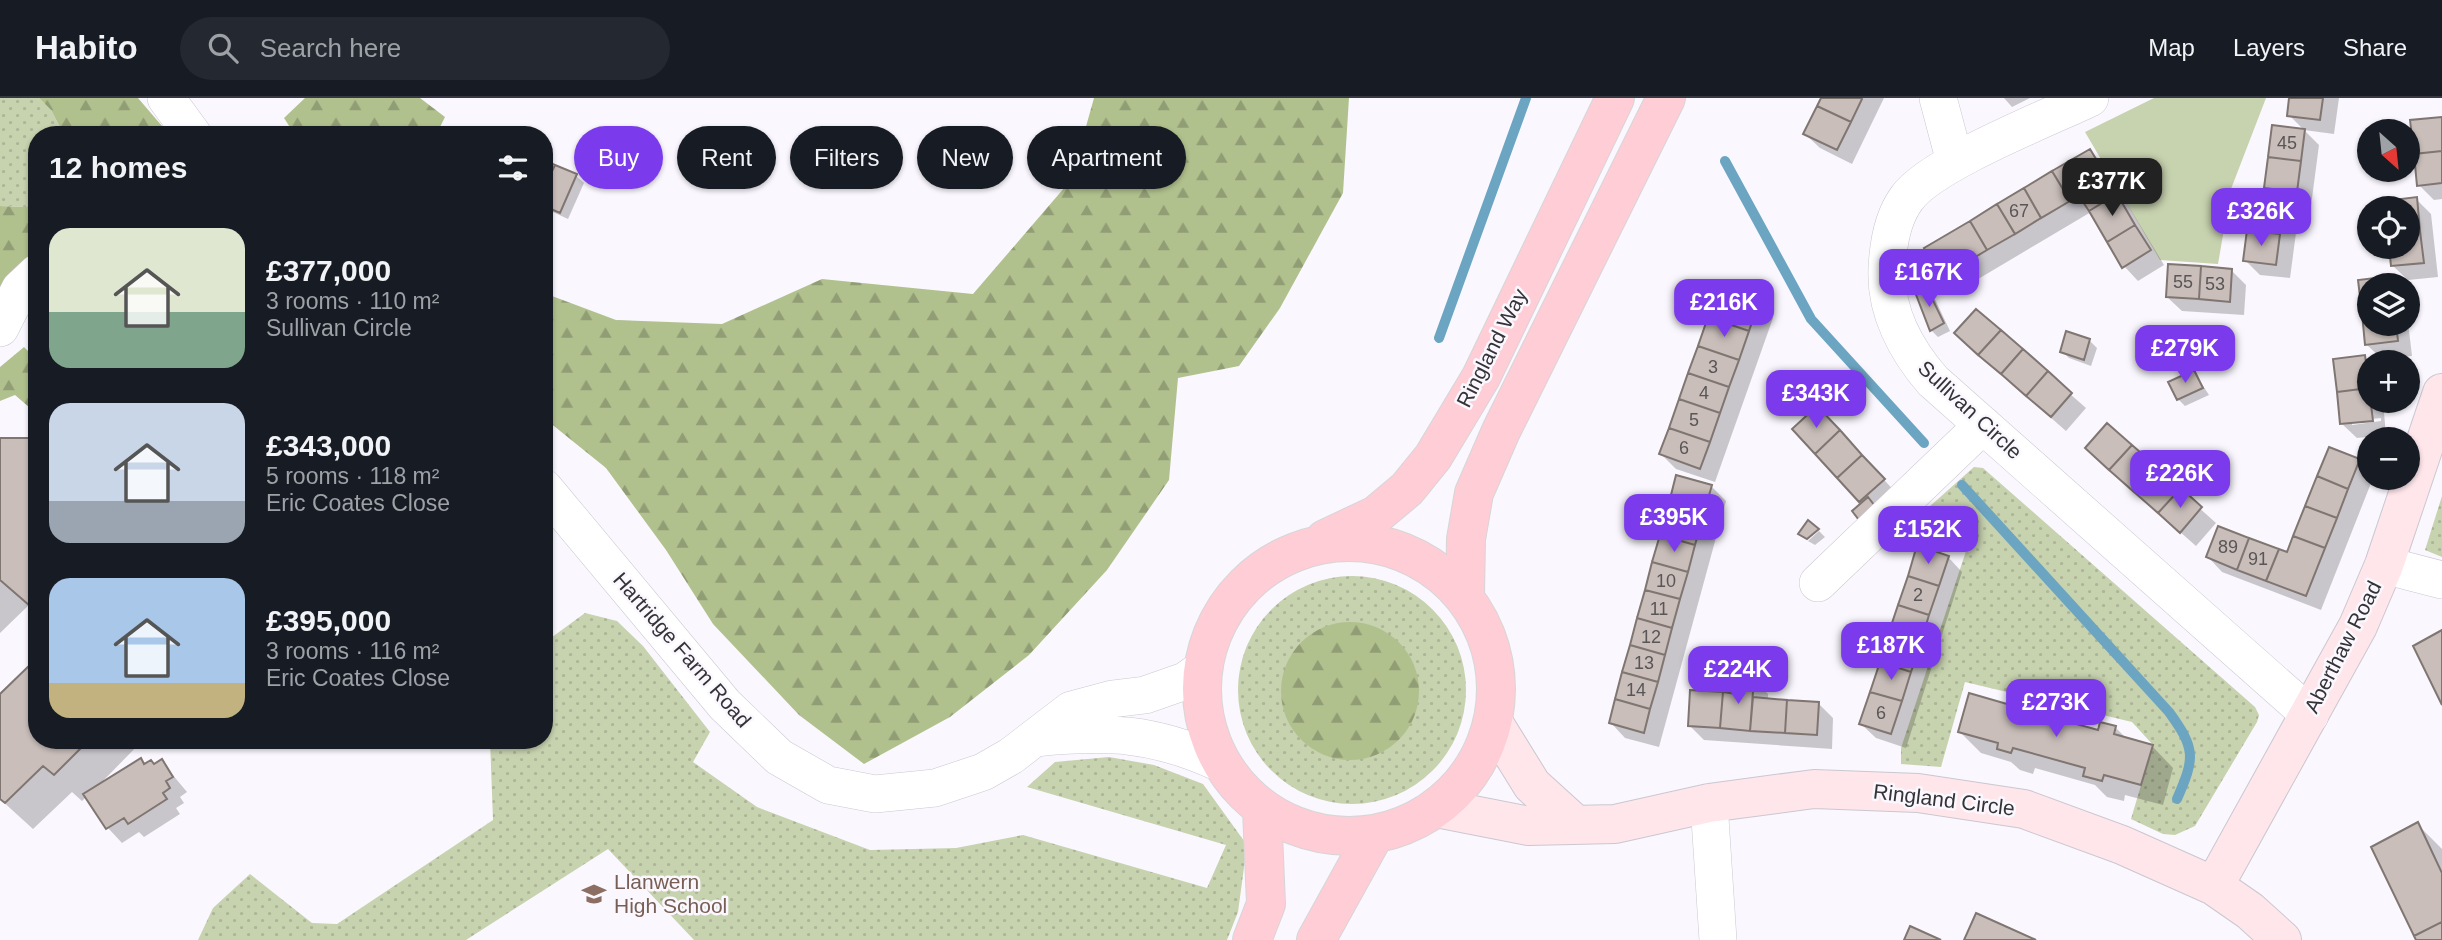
<!DOCTYPE html>
<html lang="en">
<head>
<meta charset="utf-8">
<style>
  body { margin:0; font-family:Helvetica,sans-serif; background:#242831; color:#f1f3f6; height:100vh; display:flex; flex-direction:column; font-size:26px; white-space:nowrap }
  * { box-sizing:border-box; margin:0 }
  p { font-size:23px; color:#9ea1a6 }
  .icon { flex:none; width:38px; height:38px; fill:none; stroke:currentColor; stroke-width:2; stroke-linecap:round; stroke-linejoin:round }
  .map { position:relative; flex:1; overflow:hidden }
  .details { position:absolute; left:28px; top:28px; width:525px; height:623px; display:flex; flex-direction:column; background:#171b24; border-radius:28px; box-shadow:0 2px 5px #0004 }
  .details>* { flex:none }
  .hud { position:absolute; left:574px; top:28px; width:665px; height:63px; display:flex; gap:14px }
  .needle { width:46px; rotate:153deg }
  .buttons { position:absolute; left:2357px; top:21px; display:grid; gap:14px }
  .buttons a { display:grid; place-items:center; width:63px; height:63px; border-radius:50%; background:#171b24; box-shadow:0 2px 5px #0004; font-size:35px }
  .price { position:absolute; translate:-50% -60px; padding:0 16px; border-radius:14px; background:#7c3aed; color:#fff; font-size:23px; line-height:46px; filter:drop-shadow(0 2px 4px #0008) }
  .price::after { content:''; position:absolute; left:50%; top:42px; width:21px; height:16px; margin-left:-10px; background:inherit; clip-path:polygon(0 0,100% 0,50% 100%) }
  .price.selected { background:#222; color:#fff }
  ul { padding:0; list-style:none }
  li { display:flex; align-items:center; gap:21px; height:175px; padding:0 21px }
  li span { display:grid; place-items:center; flex:none; width:196px; height:140px; border-radius:21px; color:#555 }
  li>.icon { margin-inline-start:auto }
  span .icon { width:84px; height:84px; fill:#fffc; stroke-width:1 }
  li b { font-size:30px }
  h2 { display:flex; justify-content:space-between; align-items:center; height:84px; padding:0 21px; font-size:30px }
  .tag { padding:0 24px; border-radius:32px; background:#171b24; box-shadow:0 2px 5px #0004; font-size:24px; line-height:63px }
  .tag.selected { background:#7c3aed; color:#fff }
  header { display:flex; align-items:center; gap:42px; box-sizing:border-box; height:98px; padding:0 35px; background:#171b24; border-bottom:2px solid #363941 }
  header strong { font-size:33px }
  nav { display:flex; gap:38px; margin-inline-start:auto; font-size:24px }
  .search { width:490px; height:63px; background:#242831; display:flex; align-items:center; gap:18px; box-sizing:border-box; padding:0 24px; border-radius:38px; color:#9ea1a6; font-size:26px }
  .map>svg:first-child { display:block }
  .grass { fill:url(#grass-dots) }
  .forest { fill:url(#forest-firs) }
  .park { fill:#c7d2af }
  .shadow { fill:#0003; fill-rule:evenodd }
  .lines { fill:none; stroke-linecap:round; stroke-linejoin:round }
  .stream { stroke:#6ca5c1; stroke-width:10 }
  .building { fill:#c9beba; stroke:#7f7571; stroke-width:2 }
  .street-casing { stroke:#cbc7d0; stroke-width:38 }
  .secondary-casing { stroke:#cbc7d0; stroke-width:40 }
  .primary-casing { stroke:#d6d6d7; stroke-width:40 }
  .street { stroke:#fff; stroke-width:37 }
  .secondary { stroke:#fee6ea; stroke-width:38 }
  .primary { stroke:#fecdd5; stroke-width:38 }
  .labels { text-anchor:middle; stroke-width:5; stroke-linejoin:round; paint-order:stroke }
  .number-label { font-size:18px; fill:#595657 }
  .street-label { font-size:21px; fill:#343336; stroke:#faf8fe }
  .education-label { font-size:21px; fill:#785e54; stroke:#faf8fe; text-anchor:start }
</style>
</head>
<body>
<header>
<strong>Habito</strong>
<div class="search"><svg class="icon" aria-label="search" viewBox="0 0 24 24"><circle cx="10" cy="10" r="6"/><path d="M15 15l6 6"/></svg>Search here</div>
<nav><a>Map</a><a>Layers</a><a>Share</a></nav>
</header>
<div class="map">
<svg width="2442" height="842" viewBox="0 0 2442 842">
  <defs>
    <pattern id="grass-dots" width="8" height="8" patternUnits="userSpaceOnUse" patternTransform="scale(1.75)"><rect width="8" height="8" fill="#c7d2af"/><path d="M2 2h.1M6 6h.1" fill="none" stroke="#acb597" stroke-width="1.8" stroke-linecap="round"/></pattern>
    <pattern id="forest-firs" width="22" height="20" patternUnits="userSpaceOnUse" patternTransform="scale(1.75)"><rect width="22" height="20" fill="#b1c18d"/><path d="M5 1l3.5 6h-7zM16 11l3.5 6h-7z" fill="#919d74"/></pattern>
  </defs>
  <rect width="100%" height="100%" fill="#faf8fe"/>
  <path class="grass" d="M0,0H39L51,12L64,37H37V103L26,109L0,108Z
    M1974,369L1983,370L2255,609L2259,617L2257,624L2195,728L2175,737L2163,736L2131,721L2153,647L2132,624L1965,584L1941,669L1901,666V650L1967,450L1929,409Z
    M2442,398V459L2425,452Z
    M1238 592a114 114 0 1 1 228 0a114 114 0 1 1-228 0Z
    M585,515L617,523L643,548L710,634L693,664L757,709L870,752L956,750L1023,737L1207,790L1226,747L1027,689L1055,664L1109,659L1154,667L1203,686L1247,747L1238,814L1227,842H694L608,751L466,842H198L213,810L250,776L312,825L337,826L493,722L490,642H544V545Z"/>
  <path class="forest" d="M39,0H138L162,28L153,37H64L51,12Z
    M305,0H420L445,19L436,37H295L284,20Z
    M1094,0H1349L1343,95L1280,210L1239,268L1178,280L1169,382L1107,472L1029,557L950,619L864,666L799,617L713,526L666,452L606,370L544,320V195L616,222L722,226L822,181L973,196L1071,82Z
    M37,103V152L0,191V108L26,109Z
    M24,249L37,262V316L15,297L0,303V269Z
    M1281 593a69 69 0 1 1 138 0a69 69 0 1 1-138 0Z"/>
  <path class="park" d="M2154,0H2266L2231,91L2218,166L2160,162L2085,34Z"/>
  <path class="shadow" d="M1822,0H1884L1852,66L1820,50L1805,36Z
    M2004,0H2030L2012,9Z
    M2291,0H2339L2334,36L2304,32L2319,47L2311,108L2284,105L2298,120L2290,180L2260,177L2245,162L2281,104L2266,90L2304,32L2289,17Z
    M2442,21V101L2434,102L2419,87Z
    M2090,53L2104,67L2164,167L2138,183L2124,168L2091,114L1958,193L1943,178Z
    M544,64L576,78L584,85L568,121L544,110Z
    M2416,101L2431,116L2438,179L2408,182L2393,168L2391,149H2408V110H2387L2386,104Z
    M2231,172L2246,187L2244,217L2182,213L2167,199Z
    M2390,180L2397,187H2370V226L2408,224L2412,258L2382,261L2367,247L2360,183Z
    M1926,190L1933,197L1950,233L1938,239L1931,232Z
    M1720,191L1758,205L1773,220L1715,384L1676,371L1661,356Z
    M1976,213L2086,310L2066,333L1971,250Z
    M2090,243L2097,250L2091,268L2069,260L2062,253Z
    M2365,259L2370,264V303H2383L2386,337L2357,340L2342,326ZM2381,320V323L2352,327V323Z
    M2194,274L2209,297L2185,308L2178,301Z
    M1832,325L1898,397L1879,414L1863,406L1794,331Z
    M2108,328L2216,425L2196,448L2102,365Z
    M0,341L30,506L0,535Z
    M2359,362L2370,372V380H2373L2321,512L2222,474L2208,459L2288,456Z
    M1711,388L1726,403L1659,649L1625,640L1611,625Z
    M1819,433L1825,439L1815,447L1808,443Z
    M1948,459L1962,474L1906,650L1876,640L1861,626Z
    M1753,581L1768,596V602L1819,606L1833,620L1832,651L1704,642L1690,628L1739,597Z
    M0,599L37,642H143L99,687L162,664L187,694L180,699L184,705L176,710L180,716L144,739L139,734L122,745L108,730L87,698L82,703L72,694L33,731L0,701Z
    M2028,604L2042,618L2099,634L2102,626L2116,630L2127,641L2152,648L2173,670L2163,707L2125,697L2124,703L2107,699L2095,687L2035,670L2033,676L2020,672L2011,664L1981,655L1960,634L2008,608Z
    M2417,726L2442,751V842Z"/>
  <g class="lines">
    <path class="stream" d="M1725,63L1811,221L1924,345
      M1439,240L1526,0
      M1962,387L2169,614C2196,651 2195,660 2177,701"/>
  </g>
  <path class="building" d="M1821,0H1861L1862,1L1851,24L1817,8Z
    M2289,0H2323L2320,22L2287,18Z
    M1817,8L1851,24L1837,52L1803,36Z
    M2442,19V53L2414,56L2410,22Z
    M2272,27L2305,31L2301,63L2268,59Z
    M2090,51L2117,96L2089,113L2079,98L2070,103L2052,73Z
    M2442,53V85L2417,88L2414,56Z
    M2268,59L2301,63L2297,94L2264,90Z
    M544,62L555,67L544,90Z
    M555,67L577,76L560,115L544,108V90Z
    M2052,73L2070,103L2041,120L2024,90Z
    M2024,90L2041,120L2015,136L1997,106Z
    M2117,96L2135,127L2107,144L2089,113Z
    M2251,99L2284,103L2280,136L2247,132Z
    M2417,99L2420,133L2408,134V110H2385L2384,103Z
    M1997,106L2015,136L1987,152L1970,123Z
    M1970,123L1987,152L1942,179L1924,150Z
    M2135,127L2151,152L2122,170L2107,144Z
    M2247,132L2280,136L2276,167L2243,163Z
    M2420,133L2424,165L2391,168L2389,149H2408V134Z
    M2168,166L2201,168L2199,201L2166,199Z
    M2201,168L2232,171L2230,204L2199,201Z
    M2391,178L2392,187H2370V214L2362,215L2358,182Z
    M1926,188L1944,225L1930,233L1915,194Z
    M1719,189L1759,203L1749,233L1708,219Z
    M1976,211L2001,232L1978,257L1954,235Z
    M2370,214V226H2396L2398,243L2365,247L2362,215Z
    M1708,219L1749,233L1739,262L1698,248Z
    M2001,232L2023,251L2001,276L1978,257Z
    M2066,233L2090,241L2084,262L2060,254Z
    M1698,248L1739,262L1729,289L1688,275Z
    M2023,251L2048,273L2026,298L2001,276Z
    M2365,257L2369,290L2337,294L2333,261Z
    M2194,272L2203,290L2177,302L2168,284Z
    M2048,273L2072,295L2051,319L2026,298Z
    M1688,275L1729,289L1720,315L1679,301Z
    M2369,290L2373,323L2340,326L2337,294Z
    M1679,301L1720,315L1710,344L1669,330Z
    M1817,308L1840,332L1815,356L1792,331Z
    M2107,325L2132,347L2109,372L2085,350Z
    M1669,330L1710,344L1700,371L1659,356Z
    M1840,332L1862,357L1837,380L1815,356Z
    M0,340H37V514L0,482Z
    M2132,347L2157,369L2134,394L2109,372Z
    M2329,349L2360,361L2348,391L2317,378Z
    M1862,357L1885,381L1859,404L1837,380Z
    M2157,369L2181,390L2158,415L2134,394Z
    M1676,377L1712,387L1703,418L1668,409Z
    M2317,378L2348,391L2337,420L2305,408Z
    M2181,390L2202,409L2180,435L2158,415Z
    M1868,399L1875,408L1859,422L1852,413Z
    M2305,408L2337,420L2325,450L2293,438Z
    M1668,409L1703,418L1695,447L1660,437Z
    M1808,422L1819,431L1807,441L1798,436Z
    M2218,428L2249,440L2237,472L2206,459Z
    M1660,437L1695,447L1688,474L1652,464Z
    M2293,438L2325,450L2306,498L2266,483L2279,451L2287,454Z
    M2249,440L2279,451L2266,483L2237,472Z
    M1917,447L1949,458L1939,488L1908,478Z
    M1652,464L1688,474L1680,501L1645,492Z
    M1908,478L1939,488L1929,517L1898,507Z
    M1645,492L1680,501L1672,530L1637,520Z
    M1898,507L1929,517L1920,547L1888,537Z
    M1637,520L1672,530L1665,557L1630,547Z
    M2442,532V607L2413,548Z
    M1888,537L1920,547L1911,574L1880,564Z
    M1630,547L1665,557L1658,584L1622,574Z
    M37,560V642H89L54,677L43,668L5,705L0,701V596Z
    M1880,564L1911,574L1902,603L1870,594Z
    M1622,574L1658,584L1650,611L1615,601Z
    M1739,578L1754,580L1750,633L1720,630L1723,594L1737,596Z
    M1690,592L1723,594L1720,630L1688,628Z
    M1870,594L1902,603L1891,636L1859,626Z
    M1969,595L2007,606L2010,597L2029,603L2026,612L2098,632L2100,624L2116,628L2114,636L2153,647L2141,687L2104,677L2102,683L2083,678L2085,670L2013,650L2011,655L1997,651L1998,645L1958,634Z
    M1753,599L1787,602L1785,635L1750,633Z
    M1615,601L1650,611L1644,635L1609,625Z
    M1787,602L1819,604L1817,637L1785,635Z
    M141,660L144,666L151,662L154,666L162,661L173,679L166,683L170,690L163,695L167,701L128,726L124,720L106,731L83,696Z
    M2418,724L2442,775V824L2414,838L2371,749Z
    M1976,815L2036,842H1964Z
    M2442,824V842H2416L2414,838Z
    M1910,828L1941,842H1904Z"/>
  <g class="lines">
    <g class="street-casing">
      <path id="street" d="M166,0L193,37
        M1938,0L1955,64
        M2090,0C2048,20 1931,66 1907,100C1892,120 1888,146 1887,171C1885,213 1906,252 1933,283L2310,617
        M0,230L20,191L37,175
        M544,390L725,607L779,659L828,687L875,696L935,690L983,674L1011,658L1071,612L1112,601L1145,597L1185,583L1202,571
        M2384,467L2442,482
        M1818,485L1983,327
        M1035,640C1108,633 1152,634 1220,665
        M1709,705L1718,842"/>
    </g>
    <g class="secondary-casing">
      <path id="secondary" d="M1493,624L1532,687L1576,727
        M1437,710L1529,728L1615,726L1709,705L1814,691L1918,695L2024,711L2122,747L2214,788L2250,813L2282,842
        M2214,788L2358,528L2384,467L2442,295"/>
    </g>
    <g class="primary-casing">
      <path id="primary" d="M1325,441L1376,417L1407,391L1433,359L1481,279L1615,0
        M1202 591a147 147 0 1 1 294 0a147 147 0 1 1-294 0Z
        M1465,498L1466,441L1474,395L1501,333L1666,0
        M1252,842L1266,806L1262,712
        M1316,842L1374,737"/>
    </g>
    <use href="#street" class="street"/>
    <use href="#secondary" class="secondary"/>
    <use href="#primary" class="primary"/>
  </g>
  <defs>
    <g id="school-bare" transform="scale(1.89)"><path d="M0-5L7-2L0 1L-7-2ZM-4 1L0 2.5L4 1V4Q0 6-4 4Z" fill="#8d6e63" stroke="#faf8fe" stroke-width="2.5" paint-order="stroke"/></g>
  </defs>
  <g fill-rule="evenodd">
    <use href="#school-bare" x="594" y="796"/>
  </g>
  <g class="labels">
    <g class="number-label">
      <text x="2287" y="51">45</text>
      <text x="2019" y="119">67</text>
      <text x="2183" y="190">55</text>
      <text x="2215" y="192">53</text>
      <text x="1713" y="275">3</text>
      <text x="1704" y="301">4</text>
      <text x="1694" y="328">5</text>
      <text x="1684" y="356">6</text>
      <text x="2228" y="455">89</text>
      <text x="2258" y="467">91</text>
      <text x="1666" y="489">10</text>
      <text x="1918" y="503">2</text>
      <text x="1659" y="517">11</text>
      <text x="1651" y="545">12</text>
      <text x="1644" y="571">13</text>
      <text x="1636" y="598">14</text>
      <text x="1881" y="621">6</text>
    </g>
    <g class="street-label">
      <text transform="translate(1492 250) rotate(-63)" y="7">Ringland Way</text>
      <text transform="translate(1970 312) rotate(43)" y="7">Sullivan Circle</text>
      <text transform="translate(2343 549) rotate(-63)" y="7">Aberthaw Road</text>
      <text transform="translate(682 552) rotate(49)" y="7">Hartridge Farm Road</text>
      <text transform="translate(1944 702) rotate(7)" y="7">Ringland Circle</text>
    </g>
    <g class="education-label">
      <text x="614" y="791">Llanwern<tspan x="614" dy="24">High School</tspan></text>
    </g>
  </g>
</svg>
<div class="buttons">
<a><svg class="needle" viewBox="-14 -14 28 28"><path d="M0-13l5 13h-10z" fill="#e53935"/><path d="M0 13l5-13h-10z" fill="#9ea1a6"/></svg></a>
<a><svg class="icon" aria-label="locate" viewBox="0 0 24 24"><circle cx="12" cy="12" r="6"/><path d="M12 2v4M12 18v4M2 12h4M18 12h4"/></svg></a>
<a><svg class="icon" aria-label="layers" viewBox="0 0 24 24"><path d="M12 4l9 5-9 5-9-5zM3 14l9 5 9-5"/></svg></a>
<a>+</a>
<a>−</a>
</div>
<b class="price selected" style="left:2112px;top:120px">£377K</b>
<b class="price" style="left:2261px;top:150px">£326K</b>
<b class="price" style="left:1929px;top:211px">£167K</b>
<b class="price" style="left:1724px;top:241px">£216K</b>
<b class="price" style="left:2185px;top:287px">£279K</b>
<b class="price" style="left:1816px;top:332px">£343K</b>
<b class="price" style="left:2180px;top:412px">£226K</b>
<b class="price" style="left:1674px;top:456px">£395K</b>
<b class="price" style="left:1928px;top:468px">£152K</b>
<b class="price" style="left:1891px;top:584px">£187K</b>
<b class="price" style="left:1738px;top:608px">£224K</b>
<b class="price" style="left:2056px;top:641px">£273K</b>
<div class="hud">
<a class="tag selected">Buy</a>
<a class="tag">Rent</a>
<a class="tag">Filters</a>
<a class="tag">New</a>
<a class="tag">Apartment</a>
</div>
<section class="details">
<h2>12 homes<svg class="icon" aria-label="filters" viewBox="0 0 24 24"><path d="M4 7h16M4 17h16"/><circle cx="9" cy="7" r="2"/><circle cx="15" cy="17" r="2"/></svg></h2>
<ul>
<li><span style="background:linear-gradient(#dfe7d0 60%,#7fa58c 0)"><svg class="icon" aria-label="home" viewBox="0 0 24 24"><path d="M3 11l9-7 9 7M6 9v11h12V9"/></svg></span><div><b>£377,000</b><p>3 rooms · 110 m²</p><p>Sullivan Circle</p></div></li>
<li><span style="background:linear-gradient(#c9d6e8 70%,#9aa5b1 0)"><svg class="icon" aria-label="home" viewBox="0 0 24 24"><path d="M3 11l9-7 9 7M6 9v11h12V9"/></svg></span><div><b>£343,000</b><p>5 rooms · 118 m²</p><p>Eric Coates Close</p></div></li>
<li><span style="background:linear-gradient(#a9c7e8 75%,#c2b280 0)"><svg class="icon" aria-label="home" viewBox="0 0 24 24"><path d="M3 11l9-7 9 7M6 9v11h12V9"/></svg></span><div><b>£395,000</b><p>3 rooms · 116 m²</p><p>Eric Coates Close</p></div></li>
</ul>
</section>
</div>
</body>
</html>
